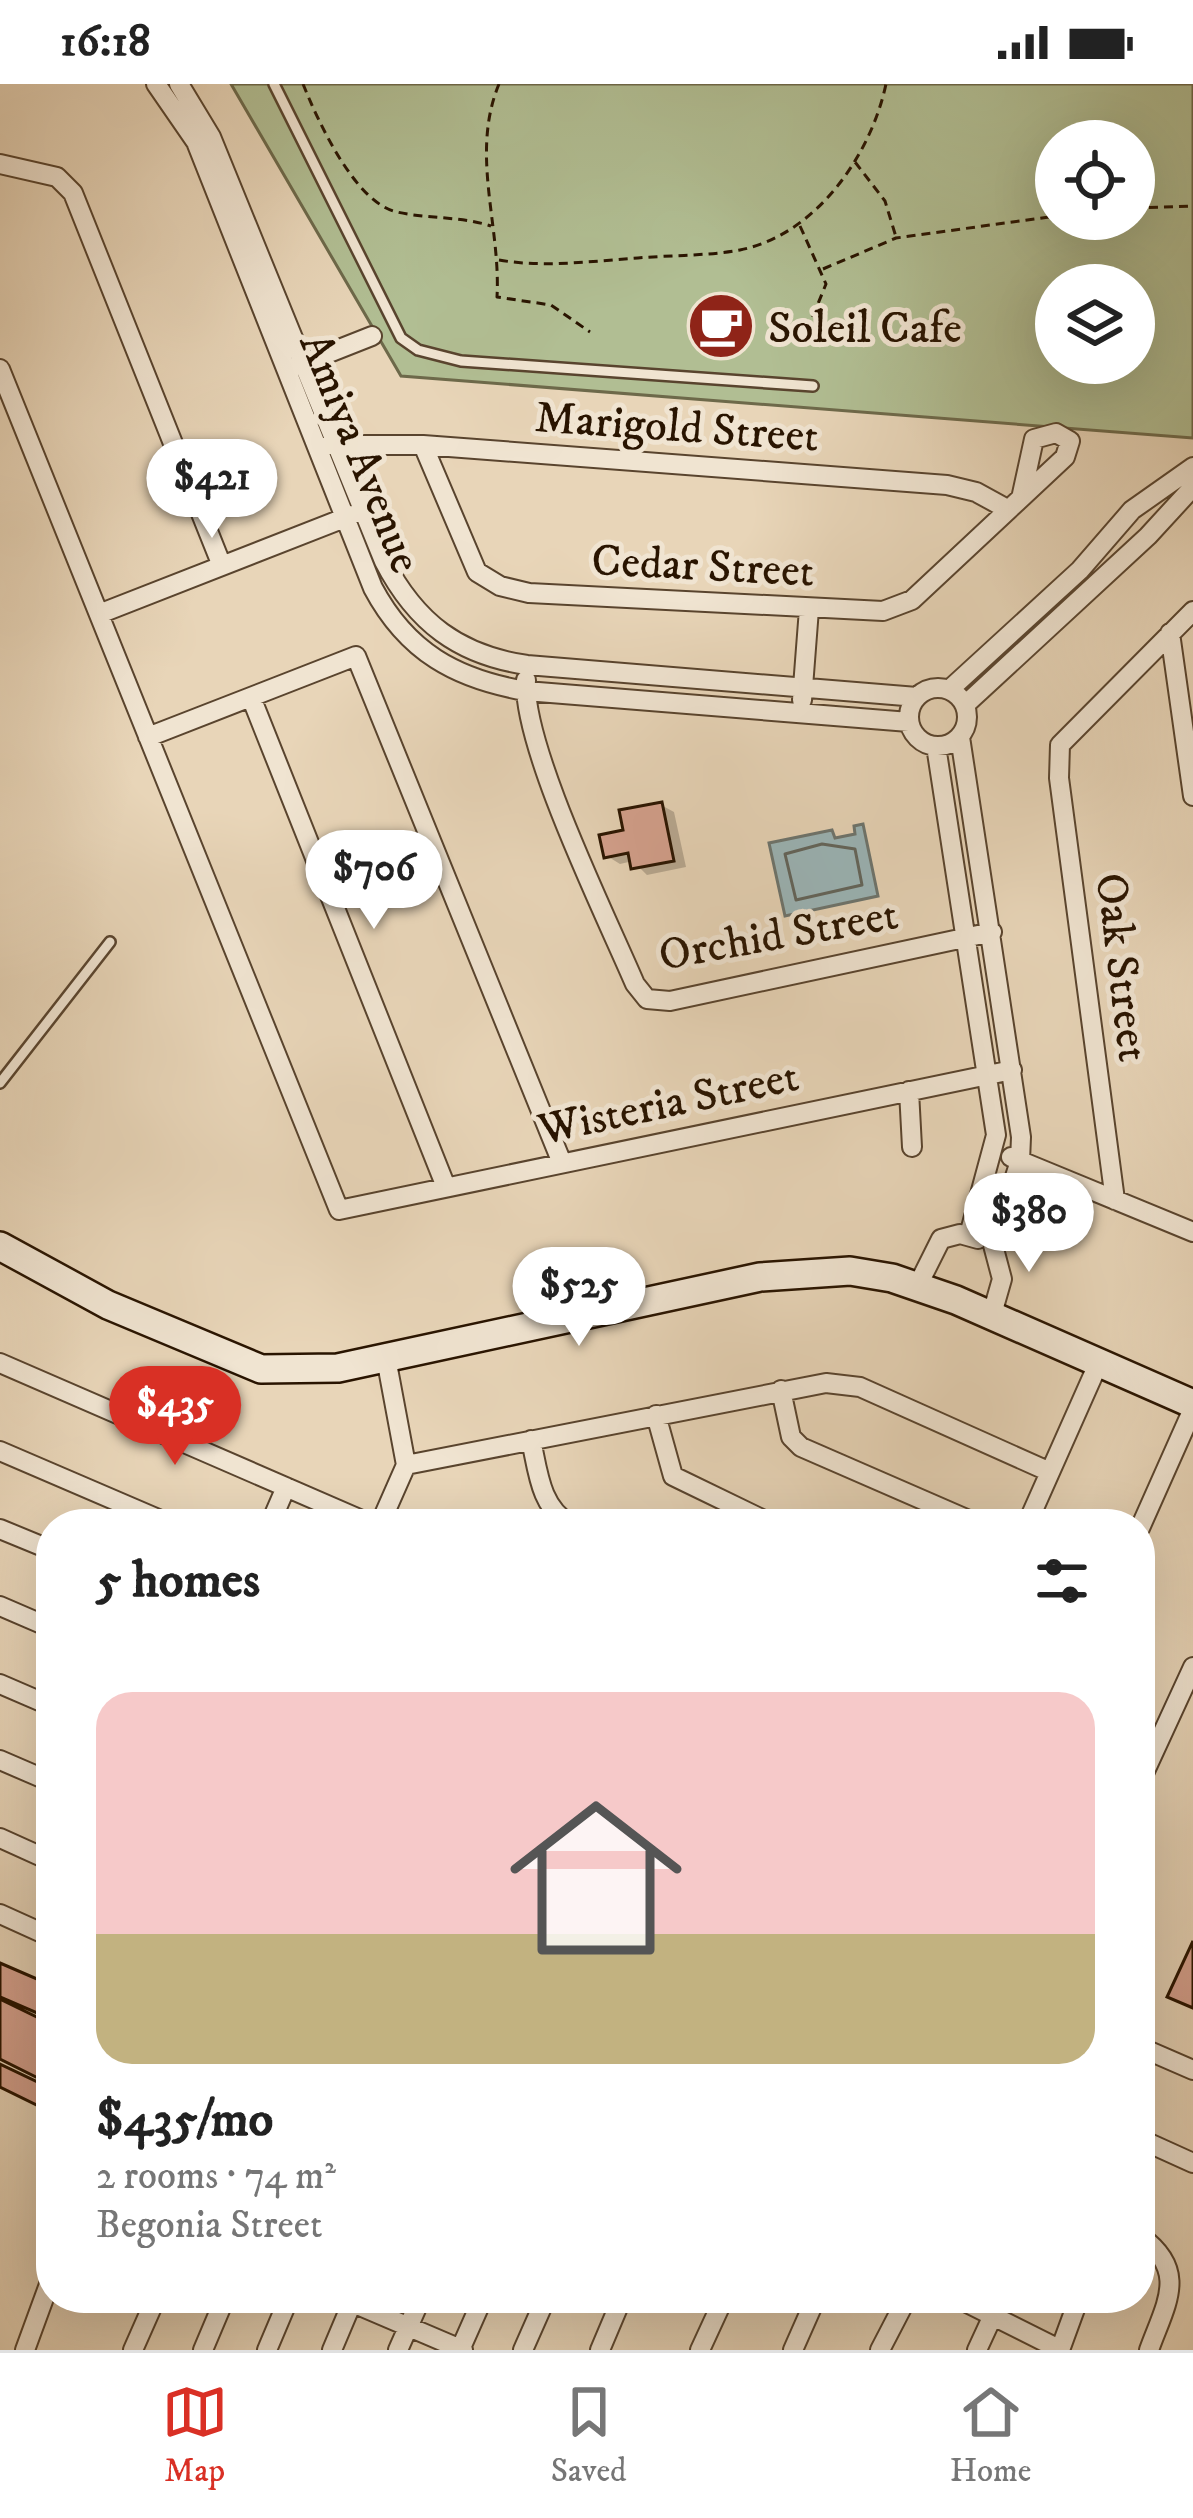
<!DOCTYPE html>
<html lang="en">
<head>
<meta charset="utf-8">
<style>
  body { margin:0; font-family:"IM FELL DW Pica",serif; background:#f2f2f2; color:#222; height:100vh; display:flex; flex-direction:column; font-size:45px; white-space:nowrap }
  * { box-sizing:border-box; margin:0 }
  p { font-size:39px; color:#767676 }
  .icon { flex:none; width:66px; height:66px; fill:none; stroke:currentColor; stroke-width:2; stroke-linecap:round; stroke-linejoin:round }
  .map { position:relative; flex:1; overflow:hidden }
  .panel { position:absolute; left:36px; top:1425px; width:1119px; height:804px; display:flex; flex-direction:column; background:#fff; border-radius:48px; box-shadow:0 12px 48px #0002 }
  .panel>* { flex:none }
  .controls { position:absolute; left:1035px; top:36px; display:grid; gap:24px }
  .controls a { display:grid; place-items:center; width:120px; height:120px; border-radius:50%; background:#fff; box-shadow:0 12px 48px #0002; font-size:60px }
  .price { position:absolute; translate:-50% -102px; padding:0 27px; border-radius:42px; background:#fff; color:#222; font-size:39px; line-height:78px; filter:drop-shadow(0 3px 6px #0008) }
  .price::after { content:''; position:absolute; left:50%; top:72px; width:36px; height:27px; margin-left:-18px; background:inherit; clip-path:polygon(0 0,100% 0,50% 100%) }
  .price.on { background:#d93025; color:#fff }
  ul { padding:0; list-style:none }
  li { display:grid; align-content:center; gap:24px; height:636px; padding:0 60px }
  li span { display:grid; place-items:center; height:372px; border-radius:36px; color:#555 }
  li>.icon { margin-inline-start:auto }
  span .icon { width:216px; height:216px; fill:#fffc; stroke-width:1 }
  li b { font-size:51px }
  h2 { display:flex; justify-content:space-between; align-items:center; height:144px; padding:0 60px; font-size:51px }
  .status { display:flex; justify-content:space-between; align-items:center; height:84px; padding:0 60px; background:#fff; direction:ltr }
  .status svg { height:33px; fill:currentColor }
  .menu { display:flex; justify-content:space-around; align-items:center; height:168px; border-top:3px solid #e0e0e0; background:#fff; font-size:33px; color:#767676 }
  .menu a { display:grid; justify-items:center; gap:6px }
  .menu .on { color:#d93025 }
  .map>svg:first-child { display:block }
  .green { fill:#b1be93; stroke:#6d694a; stroke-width:3; fill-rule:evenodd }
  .water { fill:#9bb6b9; stroke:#6d756f; stroke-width:3 }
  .shadow { fill:#0003 }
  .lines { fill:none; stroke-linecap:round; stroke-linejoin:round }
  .shore { stroke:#62655c; stroke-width:3 }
  .building { fill:#d6a28f; stroke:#291400; stroke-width:3 }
  .lane-casing { stroke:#59442e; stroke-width:14 }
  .street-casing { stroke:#59442e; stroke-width:22 }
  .secondary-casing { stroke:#291400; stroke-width:32 }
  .path { stroke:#291400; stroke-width:3; stroke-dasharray:9 6; stroke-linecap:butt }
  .lane { stroke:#f0e4d1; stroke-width:9 }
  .street { stroke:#f0e4d1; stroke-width:18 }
  .secondary { stroke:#f0e4d1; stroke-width:27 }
  .labels { text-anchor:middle; stroke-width:10; stroke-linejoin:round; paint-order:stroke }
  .poi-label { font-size:45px; fill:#291400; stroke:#f0e4d1; text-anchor:start }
  .street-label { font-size:45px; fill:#291400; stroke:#f0e4d1 }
</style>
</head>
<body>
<div class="status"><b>16:18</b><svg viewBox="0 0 49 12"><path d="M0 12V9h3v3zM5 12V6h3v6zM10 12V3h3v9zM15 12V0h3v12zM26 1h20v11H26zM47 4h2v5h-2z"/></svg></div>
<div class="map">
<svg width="1193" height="2266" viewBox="0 0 1193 2266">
  <rect width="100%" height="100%" fill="#e8d5b8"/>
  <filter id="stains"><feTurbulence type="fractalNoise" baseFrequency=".00167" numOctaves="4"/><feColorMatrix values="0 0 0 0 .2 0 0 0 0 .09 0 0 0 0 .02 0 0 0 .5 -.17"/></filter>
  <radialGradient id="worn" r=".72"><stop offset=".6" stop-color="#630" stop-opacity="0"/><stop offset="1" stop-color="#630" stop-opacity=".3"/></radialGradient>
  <path class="green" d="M231,0H1193V354L401,292ZM1056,57H1134V135H1056ZM1056,201H1134V279H1056Z"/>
  <path class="water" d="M863,740L878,812L785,832L769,759L832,746L835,754L855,750L854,742Z"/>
  <path class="shadow" d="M661,721L674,728L686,783L647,791L633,777L620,780L607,772Z"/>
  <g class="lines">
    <path class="shore" d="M822,760L855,765L862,801L796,816L785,770Z"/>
  </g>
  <path class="building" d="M662,718L674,777L631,785L628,769L604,774L599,751L623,746L619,726Z
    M984,1114L1003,1120L997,1140L977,1134Z
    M1193,1857V1924L1167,1913Z
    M0,1879L51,1901V1935L0,1913Z
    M0,1915L51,1940V1978L42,1996L0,1975Z
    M0,1980L42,2000L51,1988V2028L0,2003Z"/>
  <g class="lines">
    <g class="lane-casing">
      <path id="lane" d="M274,0L401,254L418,266L461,277L813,302
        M0,999L110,858"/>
    </g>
    <g class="street-casing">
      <path id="street" d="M156,0L196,58L373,504C407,568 456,595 526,607L909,638
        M179,0L211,53L384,477C416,539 459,571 527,581L917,613
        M0,80L57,93L73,109L222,482
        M296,282L372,252
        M0,285L339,1126L1012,986
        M329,361H423L947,401L976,408L1007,425
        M423,361L477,488L500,502L529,509L883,527L912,516L1065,373L1070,357L1056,349L1034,355L1022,410
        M99,530L352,431
        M1170,549L1193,712
        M526,596C522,662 606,832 635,900L647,915L670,917L992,848
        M909 633a29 29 0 1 1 58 0a29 29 0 1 1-58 0Z
        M949,606L1080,486L1132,426L1193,383
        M251,613L446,1103
        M802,616L809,525
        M965,621L1148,452L1193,403
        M148,653L356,572L562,1079
        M960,653L1021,1053L1020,1077L993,1161L1002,1195L992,1230
        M936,662L996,1051L969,1151
        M909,1007L912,1063
        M1011,1073L1193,1148
        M1115,1116L1059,694L1060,661L1193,527
        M918,1201L941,1155L960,1150L978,1155
        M0,1279L371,1440
        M781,1306L791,1353L801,1363L978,1440
        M656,1331L673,1392L772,1440
        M531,1356C538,1387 540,1423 570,1440
        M0,1367L170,1440
        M406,1381L826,1299L860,1303L1050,1388
        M270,1440L286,1403
        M380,1440L406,1381L386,1274
        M1027,1440L1099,1278
        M1140,1444L1193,1325
        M0,1445L51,1466
        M0,1522L51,1544
        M0,1600L51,1622
        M0,1676L51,1698
        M1140,1698L1193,1583
        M0,1754L51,1777
        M0,1830L51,1853
        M1140,1963L1193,1986
        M1140,2055L1193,2079
        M1140,2152C1189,2187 1166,2219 1149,2266
        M341,2214L463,2266
        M957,2214L1061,2266
        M25,2266L51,2195
        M133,2266L156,2214
        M203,2266L225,2214
        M267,2266L289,2214
        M332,2266L354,2214
        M398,2266L421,2214
        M460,2266L483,2214
        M523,2266L546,2214
        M600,2266L622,2214
        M700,2266L724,2214
        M793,2266L816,2214
        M880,2266L907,2214
        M977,2266L1001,2214
        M1060,2266L1075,2225L1064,2214"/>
    </g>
    <g class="secondary-casing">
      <path id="secondary" d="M0,1162L108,1221L261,1285L338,1284L760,1193L850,1187L892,1194L956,1216L1193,1320"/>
    </g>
    <path class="path" d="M303,0C318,37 355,119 397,128C428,135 460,132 491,142
      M499,0C470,70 501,142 497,213L551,221L590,248
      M855,78L885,117L896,153
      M1134,124L1193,122
      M800,142L826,200L813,232L816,262
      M499,176C545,184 592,177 638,174C671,171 708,172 740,166C816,151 871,71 886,0
      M823,185L896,154L1056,132"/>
    <use href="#lane" class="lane"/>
    <use href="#street" class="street"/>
    <use href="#secondary" class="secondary"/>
  </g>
  <defs>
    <g id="cafe-disc" transform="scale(3.45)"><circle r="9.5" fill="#8f2418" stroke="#f0e4d1"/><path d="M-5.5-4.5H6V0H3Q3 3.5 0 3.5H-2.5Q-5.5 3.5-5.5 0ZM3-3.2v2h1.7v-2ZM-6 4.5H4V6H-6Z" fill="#fff"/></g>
  </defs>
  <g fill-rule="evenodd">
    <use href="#cafe-disc" x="721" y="242"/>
  </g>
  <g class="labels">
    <g class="poi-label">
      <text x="768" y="258">Soleil Cafe</text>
    </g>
    <g class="street-label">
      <text transform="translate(677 341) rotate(4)" y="16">Marigold Street</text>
      <text transform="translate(362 368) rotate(68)" y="16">Amiya Avenue</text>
      <text transform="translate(703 480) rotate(3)" y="16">Cedar Street</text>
      <text transform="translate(778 849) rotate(-10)" y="16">Orchid Street</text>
      <text transform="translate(1124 883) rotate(83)" y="16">Oak Street</text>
      <text transform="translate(668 1017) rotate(-12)" y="16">Wisteria Street</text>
    </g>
  </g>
  <rect width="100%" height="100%" filter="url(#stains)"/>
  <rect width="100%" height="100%" fill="url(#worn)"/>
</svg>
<div class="controls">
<a><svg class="icon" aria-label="locate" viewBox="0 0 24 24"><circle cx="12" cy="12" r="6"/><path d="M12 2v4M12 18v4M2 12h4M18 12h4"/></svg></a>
<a><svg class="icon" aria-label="layers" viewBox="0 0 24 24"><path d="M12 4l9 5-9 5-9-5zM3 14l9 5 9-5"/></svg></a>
</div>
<b class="price" style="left:212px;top:457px">$421</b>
<b class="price" style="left:374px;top:848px">$706</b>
<b class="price" style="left:1029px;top:1191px">$380</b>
<b class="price" style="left:579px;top:1265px">$525</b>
<b class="price on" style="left:175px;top:1384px">$435</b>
<section class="panel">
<h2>5 homes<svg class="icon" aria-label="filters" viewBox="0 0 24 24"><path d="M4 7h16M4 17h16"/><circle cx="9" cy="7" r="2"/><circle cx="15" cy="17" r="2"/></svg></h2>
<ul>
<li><span style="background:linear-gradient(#f6c9c9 65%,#c2b280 0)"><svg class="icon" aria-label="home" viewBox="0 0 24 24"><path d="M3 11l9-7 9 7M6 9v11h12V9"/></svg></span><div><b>$435/mo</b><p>2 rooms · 74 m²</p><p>Begonia Street</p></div></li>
</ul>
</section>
</div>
<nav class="menu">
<a class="on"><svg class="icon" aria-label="map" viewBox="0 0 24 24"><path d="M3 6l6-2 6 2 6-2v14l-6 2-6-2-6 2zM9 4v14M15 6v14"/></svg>Map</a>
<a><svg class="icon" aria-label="saved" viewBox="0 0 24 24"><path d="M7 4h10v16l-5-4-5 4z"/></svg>Saved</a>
<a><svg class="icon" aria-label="home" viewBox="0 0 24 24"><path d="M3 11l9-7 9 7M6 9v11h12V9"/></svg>Home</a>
</nav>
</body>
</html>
